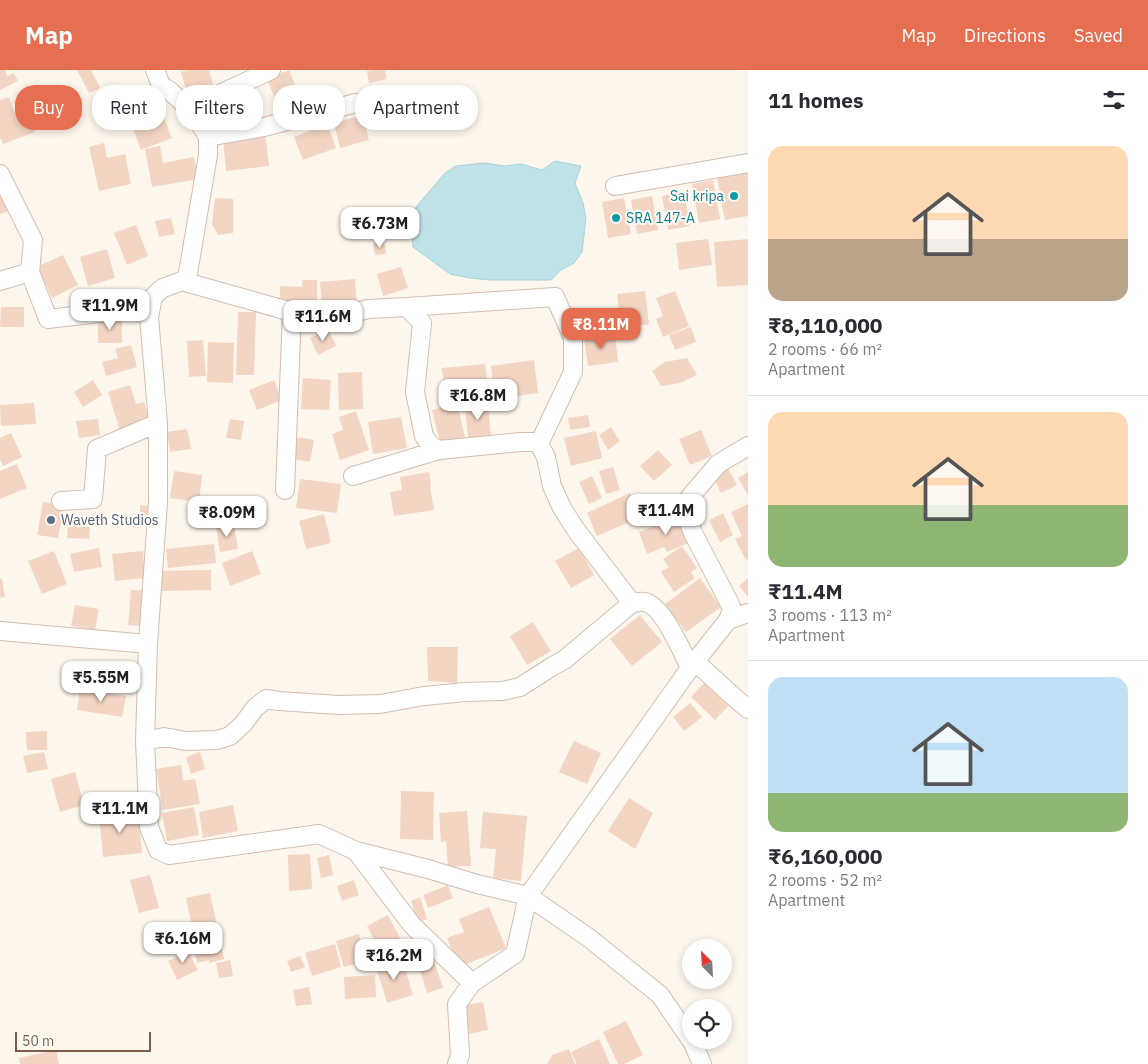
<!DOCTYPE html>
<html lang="en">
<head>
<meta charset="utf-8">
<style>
  body { margin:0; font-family:"IBM Plex Sans",sans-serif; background:#f7f7f7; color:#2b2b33; height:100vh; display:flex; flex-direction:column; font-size:19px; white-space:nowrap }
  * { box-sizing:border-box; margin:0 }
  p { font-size:16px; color:#7c7c81 }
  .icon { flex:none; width:28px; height:28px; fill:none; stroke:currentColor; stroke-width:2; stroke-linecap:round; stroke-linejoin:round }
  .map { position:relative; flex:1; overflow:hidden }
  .panel { display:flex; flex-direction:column; background:#fff; width:400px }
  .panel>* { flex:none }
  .guide { position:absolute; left:15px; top:15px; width:475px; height:45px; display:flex; gap:10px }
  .needle { width:32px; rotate:336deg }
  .fabs { position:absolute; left:682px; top:869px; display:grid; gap:10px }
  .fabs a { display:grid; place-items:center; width:50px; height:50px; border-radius:50%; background:#fff; box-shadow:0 2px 8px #0003; font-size:25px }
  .scale { position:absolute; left:15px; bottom:12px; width:136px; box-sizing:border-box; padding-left:5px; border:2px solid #7a5c4d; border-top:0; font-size:14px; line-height:18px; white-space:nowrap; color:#7a5c4d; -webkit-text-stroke:4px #fffaf3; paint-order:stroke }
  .price { position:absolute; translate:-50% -42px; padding:0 11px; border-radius:10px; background:#fff; color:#222; font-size:16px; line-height:32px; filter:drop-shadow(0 1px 2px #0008) }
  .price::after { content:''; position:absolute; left:50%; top:30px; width:15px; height:11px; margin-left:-8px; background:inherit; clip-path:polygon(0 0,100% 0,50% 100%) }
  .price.on { background:#e76f51; color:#fff }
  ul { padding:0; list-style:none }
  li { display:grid; align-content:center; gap:10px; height:265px; padding:0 20px }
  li+li { border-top:1px solid #e1e1e2 }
  li span { display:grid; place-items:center; height:155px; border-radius:15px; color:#555 }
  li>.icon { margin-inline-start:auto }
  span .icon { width:90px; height:90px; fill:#fffc; stroke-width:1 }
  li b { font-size:21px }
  h2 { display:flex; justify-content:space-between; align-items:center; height:60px; padding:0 20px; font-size:21px }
  .pill { padding:0 18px; border-radius:20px; background:#fff; box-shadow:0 2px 8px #0003; font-size:18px; line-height:45px }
  .pill.on { background:#e76f51; color:#fff }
  header { display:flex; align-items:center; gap:30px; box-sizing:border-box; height:70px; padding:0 25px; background:#e76f51; color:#fff }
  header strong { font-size:24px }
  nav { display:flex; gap:28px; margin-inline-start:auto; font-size:18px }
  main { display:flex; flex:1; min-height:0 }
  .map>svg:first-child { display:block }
  .water { fill:#bfe3e8; stroke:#a5d3da }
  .building { fill:#f3d5c3 }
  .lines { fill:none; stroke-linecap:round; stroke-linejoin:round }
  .minor-casing { stroke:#d1beb0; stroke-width:20 }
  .minor { stroke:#fff; stroke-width:18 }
  .culture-dot { fill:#0f9aa8; stroke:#fffaf3; stroke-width:2 }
  .service-dot { fill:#5c6f8a; stroke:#fffaf3; stroke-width:2 }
  .labels { text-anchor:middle; stroke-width:4; stroke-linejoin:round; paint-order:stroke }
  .culture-label { font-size:14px; fill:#0d838f; stroke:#fffaf3; text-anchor:end }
  .service-label { font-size:14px; fill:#4e5e75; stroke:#fffaf3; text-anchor:start }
</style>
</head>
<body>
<header>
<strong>Map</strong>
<nav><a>Map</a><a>Directions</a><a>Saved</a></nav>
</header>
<main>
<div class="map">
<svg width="748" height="994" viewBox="0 0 748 994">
  <rect width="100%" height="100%" fill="#fdf6ec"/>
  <path class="water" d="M555,91L581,96L575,113L583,133L586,148L582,182L574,193L561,200L551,210H490L470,208L450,204L413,177L412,158L416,137L445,103L456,96L484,93L504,96L521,94L542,100Z"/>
  <path class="building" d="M0,0H5L7,6L14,3L18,11L0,20Z
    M77,0H91L100,18L89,23Z
    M188,0H209L213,15L187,23L181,2Z
    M289,0L305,39L283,48L267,9Z
    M372,0H385L387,9L369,13L367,1Z
    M59,15L66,29L44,40L38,25Z
    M9,27L16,47L28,43L35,62L3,74L0,67V30Z
    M34,28L42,44L36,47L28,31Z
    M161,41L172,68L141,80L131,53Z
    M363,45L369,70L340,78L334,53Z
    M327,54L336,78L303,90L294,67Z
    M265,62L269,96L226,101L223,67Z
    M104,73L107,88L125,84L131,114L99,121L89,77Z
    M160,76L163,93L194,87L198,109L152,117L145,79Z
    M747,97L748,106V146L725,150L716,103Z
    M713,110L720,149L699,153L692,114Z
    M0,118L9,141L0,144Z
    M684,122L690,156L668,160L662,126Z
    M652,126L658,160L637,164L631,130Z
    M215,128L233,129V163L218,165L212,154Z
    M624,128L631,164L608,168L602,132Z
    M171,148L175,164L159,167L155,151Z
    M136,155L148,186L127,195L114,163Z
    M708,169L712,195L679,200L676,173Z
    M748,169V215L717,217L714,172Z
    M384,172L386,184L375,185L373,174Z
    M107,179L115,208L88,216L80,187Z
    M63,185L78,215L52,228L37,197Z
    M401,197L408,218L383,226L377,204Z
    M355,209L357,233L322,237L320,212Z
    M302,210H317V232H280V216L302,217Z
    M645,221L649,254L621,258L617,224Z
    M675,221L689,256L663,267L656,249L663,246L656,228Z
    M101,222L105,237L83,243L79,228Z
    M133,222L135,236L122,238L120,224Z
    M1,237H24V257H0Z
    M238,242H256L254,305H236Z
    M122,249V273H98V250Z
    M691,257L696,272L675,280L669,265Z
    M328,259L336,276L318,285L310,268Z
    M615,265L618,292L588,296L584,269Z
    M203,270L206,306L189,307L187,271Z
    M208,272L234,273L233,313L207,312Z
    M131,275L137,297L106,306L102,292L118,288L115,279Z
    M687,288L697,305L680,313L661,316L652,301L665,292Z
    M534,290L538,323L495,329L491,296Z
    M485,294L489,329L446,333L442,298Z
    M362,302L363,339L339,340L338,303Z
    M303,308L331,310L329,340L301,339Z
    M93,310L102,325L83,337L74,322Z
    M274,310L282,330L257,340L249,320Z
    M130,315L136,334L144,332L150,351L120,361L108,322Z
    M34,333L36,354L1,356L0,335Z
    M457,334L465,367L440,373L432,340Z
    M488,334L491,366L468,368L465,336Z
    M356,341L369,380L340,390L332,364L343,360L339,347Z
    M588,345L590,357L570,360L568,348Z
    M401,347L407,378L373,384L368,352Z
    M98,349L100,365L79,368L76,351Z
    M230,349L244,351L241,370L226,368Z
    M611,357L620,371L608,380L599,365Z
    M187,359L191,379L170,382L167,362Z
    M701,360L712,386L690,395L679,369Z
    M596,361L602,388L571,396L564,368Z
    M11,363L22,387L3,396L0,390V368Z
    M298,367L314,370L310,392L293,389Z
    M658,380L672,395L654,411L640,396Z
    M17,394L27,418L0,429V401Z
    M613,397L620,420L606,424L599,401Z
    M728,398L737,415L721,423L713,406Z
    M174,401L202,405L199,432L170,428Z
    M429,402L431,417H430L434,440L394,446L390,422L402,420L400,407Z
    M748,402V425L738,408Z
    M592,406L602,428L589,434L579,412Z
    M300,409L341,414L337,443L296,438Z
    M630,423L641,447L597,466L587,443Z
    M247,428L260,449L247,457L234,436Z
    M43,432L64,436L58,468L37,465Z
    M748,434V489L746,490L735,469L742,466L731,442Z
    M140,435L153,436V446L140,445Z
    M723,443L733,465L720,472L709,450Z
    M324,444L331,473L306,479L299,451Z
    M681,446L691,472L667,482L664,477L647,484L639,462Z
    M234,454L238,479L220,482L216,457Z
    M68,456L90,457L89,469L67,468Z
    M214,474L216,493L168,498L166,479Z
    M682,476L697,498L691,502L695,508L674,522L661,502L669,497L663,489Z
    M99,478L102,497L74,502L70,484Z
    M579,478L594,505L571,518L555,491Z
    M54,481L67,514L42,524L28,491Z
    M143,481L145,508L115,511L112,484Z
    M252,481L261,504L230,516L222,493Z
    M211,500V520L161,521V501Z
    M700,508L721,537L686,562L665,534Z
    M748,508V527L739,516Z
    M0,509H2L5,527L0,528Z
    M131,520H145L142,556L128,555Z
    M75,535L99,539L95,560L71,556Z
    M640,545L662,572L632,596L610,569Z
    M533,552L551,581L527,595L510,566Z
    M427,577H458L457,613L428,611Z
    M704,613L728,636L715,650L691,627Z
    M80,619L126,626L122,647L77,640Z
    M690,633L702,647L684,661L673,647Z
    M47,661V680H27L26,662Z
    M574,671L601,683L587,714L559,702Z
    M44,682L48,699L27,703L23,686Z
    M200,682L205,699L191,704L186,687Z
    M181,695L183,711L195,709L200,734L163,740L156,699Z
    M75,702L84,735L60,742L51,709Z
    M401,721L434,722L433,770L400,769Z
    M629,728L653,743L635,779L608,761Z
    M233,735L238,761L203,768L199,742Z
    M194,737L199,765L167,771L162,743Z
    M138,741L142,783L103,787L99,745Z
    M467,741L471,796L448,797L446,771L441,772L439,743Z
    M483,742L527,746L521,811L493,808L496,779L480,778Z
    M310,784L312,819L289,821L288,785Z
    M329,785L333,805L321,808L317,788Z
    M150,805L159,838L139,843L130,810Z
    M354,810L359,825L342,831L337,816Z
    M448,815L453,828L428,838L423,825Z
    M210,823L224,889L209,893V890L197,893L190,857H192L186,828Z
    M420,827L427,849L418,853L411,831Z
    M489,837L506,878L459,897L447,868L464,862L459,849Z
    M388,845L402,872L381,883L367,856Z
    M359,864L366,891L344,897L336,871Z
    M335,874L341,897L312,906L305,883Z
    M185,875L198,900L177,910L168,891L181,885L178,878Z
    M300,886L305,897L291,902L287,891Z
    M402,889L413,925L387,933L376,897Z
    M433,889L443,918L427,923L418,894Z
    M230,890L233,906L219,908L216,893Z
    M375,905L376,927L345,929L344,907Z
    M309,917L312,934L296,936L293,920Z
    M483,932L488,960L469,964L463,936Z
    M626,951L643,985L624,994H618L603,962Z
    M599,969L610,994H577L571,982Z
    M569,979L575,994H547L552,985Z
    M56,980L59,994H20L19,988Z"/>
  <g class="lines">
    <g class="minor-casing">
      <path id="minor" d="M188,39L271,0
        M208,67L264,57L356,33
        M0,104L33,170L30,202L0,211
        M615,116L748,93
        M30,202L48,249L150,237
        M182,211L285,240L339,247L368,239L407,237L422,253L415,322L424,366L431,376L439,380
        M407,237L555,227L573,268V302L539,374
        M353,406L439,380L521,372H533L539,374L546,387L552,416L562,438L576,460L632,533
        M285,420L292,242
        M61,431L93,429L97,379L158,353
        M728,550L748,543
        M0,561L148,574L145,671L149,757L158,780L169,785L319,764L356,781L428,799L477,814L528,826L690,598L728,550L732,540L730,534L693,463L687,448L690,427L718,394L748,376
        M148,574L158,432V353L149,247L153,227L158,222L163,218L182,211L185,209L188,203L208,85V67L197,49L185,35L170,21L161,15L155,0
        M695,592C713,607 729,624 748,639
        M145,671L164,667L186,671L217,670L230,666L244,653L255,638L266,629L279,631L338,635L380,634L424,626L445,624L465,622L502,621L520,617L553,596L564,590L632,533C636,533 641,531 644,532C662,534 683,583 690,598
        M356,781L412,855L472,913
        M457,994L460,985L457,934L472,913L515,884L528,826L589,868L660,925L693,973L702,994"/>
    </g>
    <use href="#minor" class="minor"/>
  </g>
  <g class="culture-dot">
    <circle cx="734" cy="126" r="5"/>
    <circle cx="616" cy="148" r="5"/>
  </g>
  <circle class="service-dot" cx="51" cy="450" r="5"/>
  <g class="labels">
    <g class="culture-label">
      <text x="724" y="131">Sai kripa</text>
      <text x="626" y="153" text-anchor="start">SRA 147-A</text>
    </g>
    <g class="service-label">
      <text x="61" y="455">Waveth Studios</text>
    </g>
  </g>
</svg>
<div class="fabs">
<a><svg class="needle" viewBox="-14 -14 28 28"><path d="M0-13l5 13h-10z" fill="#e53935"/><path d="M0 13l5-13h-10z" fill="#7c7c81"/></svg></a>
<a><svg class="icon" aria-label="locate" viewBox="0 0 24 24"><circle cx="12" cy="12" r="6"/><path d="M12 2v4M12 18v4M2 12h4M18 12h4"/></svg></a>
</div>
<div class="scale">50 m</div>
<b class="price" style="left:380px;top:179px">₹6.73M</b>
<b class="price" style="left:110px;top:261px">₹11.9M</b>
<b class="price" style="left:323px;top:272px">₹11.6M</b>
<b class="price on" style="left:601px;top:280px">₹8.11M</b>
<b class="price" style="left:478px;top:351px">₹16.8M</b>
<b class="price" style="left:666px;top:466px">₹11.4M</b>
<b class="price" style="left:227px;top:468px">₹8.09M</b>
<b class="price" style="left:101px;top:633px">₹5.55M</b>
<b class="price" style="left:120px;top:764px">₹11.1M</b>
<b class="price" style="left:183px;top:894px">₹6.16M</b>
<b class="price" style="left:394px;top:911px">₹16.2M</b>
<div class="guide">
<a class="pill on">Buy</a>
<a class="pill">Rent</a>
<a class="pill">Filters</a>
<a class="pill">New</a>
<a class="pill">Apartment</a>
</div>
</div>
<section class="panel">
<h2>11 homes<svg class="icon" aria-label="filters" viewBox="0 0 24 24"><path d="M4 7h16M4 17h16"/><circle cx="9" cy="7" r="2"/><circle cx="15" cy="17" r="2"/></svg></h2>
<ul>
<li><span style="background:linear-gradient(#ffd9b3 60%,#b9a48a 0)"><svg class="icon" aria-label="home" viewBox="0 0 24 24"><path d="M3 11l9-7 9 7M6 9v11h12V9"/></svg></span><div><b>₹8,110,000</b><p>2 rooms · 66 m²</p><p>Apartment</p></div></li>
<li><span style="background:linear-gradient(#ffd9b3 60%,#8fb573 0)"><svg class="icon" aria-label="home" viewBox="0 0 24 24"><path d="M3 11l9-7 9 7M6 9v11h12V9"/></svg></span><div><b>₹11.4M</b><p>3 rooms · 113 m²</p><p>Apartment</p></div></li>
<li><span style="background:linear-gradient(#bfe0f5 75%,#8fb573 0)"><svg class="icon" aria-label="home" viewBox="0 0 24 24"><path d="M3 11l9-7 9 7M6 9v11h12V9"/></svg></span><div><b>₹6,160,000</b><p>2 rooms · 52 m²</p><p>Apartment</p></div></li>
</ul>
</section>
</main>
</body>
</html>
